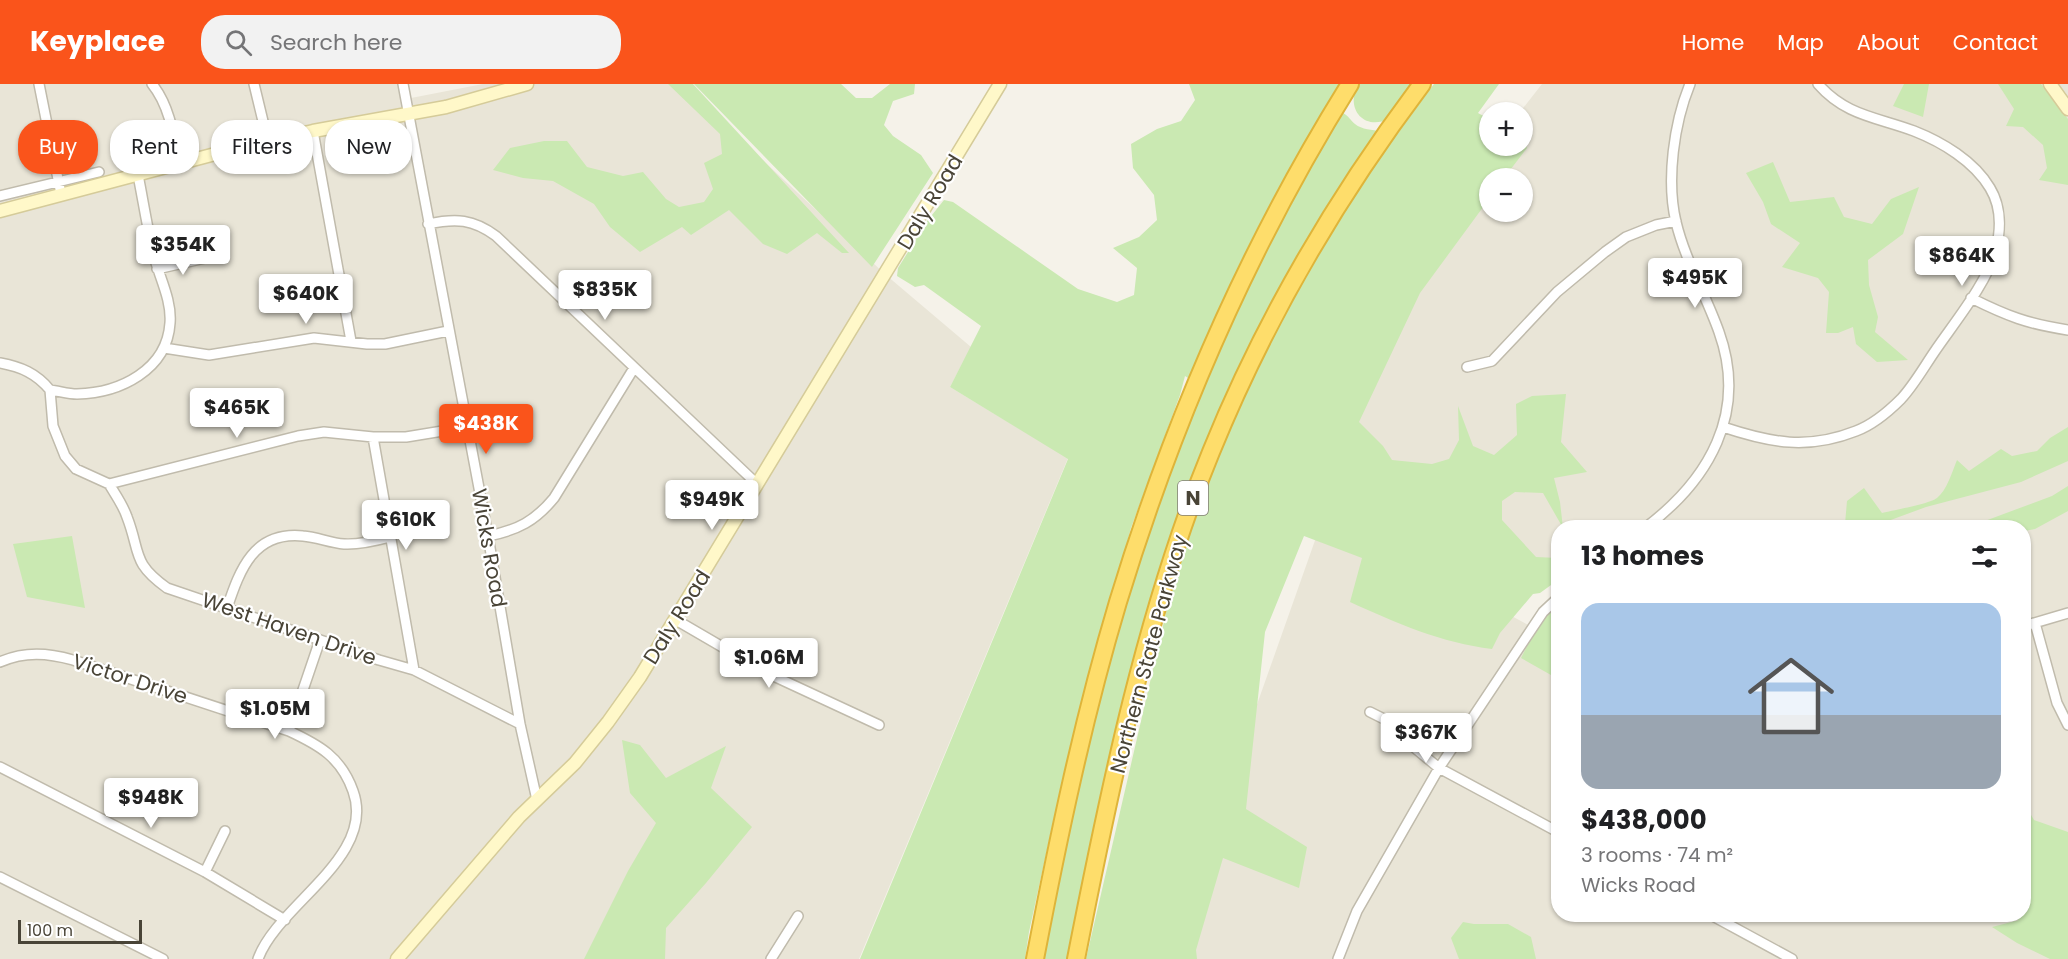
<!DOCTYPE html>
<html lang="en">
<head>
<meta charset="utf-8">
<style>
  body { margin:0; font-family:Poppins,sans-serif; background:#f2f2f2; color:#202124; height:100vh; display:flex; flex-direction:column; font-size:22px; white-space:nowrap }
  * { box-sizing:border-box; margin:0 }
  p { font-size:20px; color:#757577 }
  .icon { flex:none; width:33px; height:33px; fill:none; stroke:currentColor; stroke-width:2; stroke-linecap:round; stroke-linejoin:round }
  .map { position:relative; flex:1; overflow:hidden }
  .details { position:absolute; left:1551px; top:436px; width:480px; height:402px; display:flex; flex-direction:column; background:#fff; border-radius:24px; box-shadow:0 2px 4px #0004 }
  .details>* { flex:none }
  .hud { position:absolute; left:18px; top:36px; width:570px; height:54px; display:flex; gap:12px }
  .buttons { position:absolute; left:1479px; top:18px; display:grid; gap:12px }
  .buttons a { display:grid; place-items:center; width:54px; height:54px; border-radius:50%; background:#fff; box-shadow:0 2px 4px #0004; font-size:30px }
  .scale { position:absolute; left:18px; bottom:15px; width:124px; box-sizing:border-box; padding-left:6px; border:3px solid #494437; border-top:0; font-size:16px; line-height:21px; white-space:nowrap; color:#494437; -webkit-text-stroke:4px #fff; paint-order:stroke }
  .price { position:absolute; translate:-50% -51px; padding:0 14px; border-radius:6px; background:#fff; color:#222; font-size:20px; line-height:39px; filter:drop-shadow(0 2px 3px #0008) }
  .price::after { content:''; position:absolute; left:50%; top:36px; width:18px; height:14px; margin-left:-9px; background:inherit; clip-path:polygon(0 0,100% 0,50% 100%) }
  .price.on { background:#fa541b; color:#fff }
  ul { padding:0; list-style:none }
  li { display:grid; align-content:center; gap:12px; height:318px; padding:0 30px }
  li+li { border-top:2px solid #e0e0e0 }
  li span { display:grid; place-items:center; height:186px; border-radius:18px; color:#555 }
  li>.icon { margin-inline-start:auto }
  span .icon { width:108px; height:108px; fill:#fffc; stroke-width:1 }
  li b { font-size:26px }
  h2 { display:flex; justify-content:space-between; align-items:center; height:72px; padding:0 30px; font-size:26px }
  .tag { padding:0 21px; border-radius:24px; background:#fff; box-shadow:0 2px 4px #0004; font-size:21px; line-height:54px }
  .tag.on { background:#fa541b; color:#fff }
  header { display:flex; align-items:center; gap:36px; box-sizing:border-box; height:84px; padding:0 30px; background:#fa541b; color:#fff }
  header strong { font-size:28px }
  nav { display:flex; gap:33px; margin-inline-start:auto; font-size:21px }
  .search { width:420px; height:54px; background:#f2f2f2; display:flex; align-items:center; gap:15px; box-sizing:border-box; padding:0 21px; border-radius:24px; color:#757577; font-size:22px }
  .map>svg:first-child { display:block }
  .residential { fill:#e9e5d7; fill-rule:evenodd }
  .green { fill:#cae9b2 }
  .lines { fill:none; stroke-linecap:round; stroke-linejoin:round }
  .street-casing { stroke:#c0bbac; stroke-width:12 }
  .secondary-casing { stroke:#d5cb99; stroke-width:15 }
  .highway-casing { stroke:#deb43a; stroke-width:20 }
  .street { stroke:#fff; stroke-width:9 }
  .secondary { stroke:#fff8c9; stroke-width:12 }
  .highway { stroke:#fedd6b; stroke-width:16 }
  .labels { text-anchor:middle; stroke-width:4.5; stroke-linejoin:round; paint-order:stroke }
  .shield { fill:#fff; stroke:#807c73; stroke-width:1.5 }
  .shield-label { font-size:20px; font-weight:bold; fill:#494437 }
  .street-label { font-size:21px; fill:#494437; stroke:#fff }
</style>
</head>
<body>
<header>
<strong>Keyplace</strong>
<div class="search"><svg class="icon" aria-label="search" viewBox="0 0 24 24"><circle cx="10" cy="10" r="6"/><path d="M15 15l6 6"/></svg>Search here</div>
<nav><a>Home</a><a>Map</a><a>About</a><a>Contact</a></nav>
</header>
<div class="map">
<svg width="2068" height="875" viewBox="0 0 2068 875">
  <rect width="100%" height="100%" fill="#f5f2e9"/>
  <path class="residential" d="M0,0H408L411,14L483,0H681L886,191L971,263L950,303L1068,374L859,875H0Z
    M1542,0H2068V770L2024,746V444H1558V487L1339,365L1408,173L1522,62V28H1520ZM1490,94H1522V128H1490Z
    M1324,431L1558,557V831L2068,833V875H1167Z"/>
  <path class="green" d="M668,0H693L849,169H842L817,149L787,170L763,160L729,126L691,151L682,143L640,168L610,143L594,120L553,97L523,94L493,86L510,64L544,57H567L587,83L623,92L643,88L666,115L679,123L704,118L713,105L704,79L722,70L720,50Z
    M694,0H841L856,14H872L890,0H915L914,10L893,17L884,41L893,52L921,71L933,89L872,183Z
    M1189,0H1341L1191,296L1185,292L1180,311L1131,444L1062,697L1029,848L1025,875H860L1068,375L950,303L981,242L924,201L915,203L897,192L898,184L928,136L944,116L953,118L1078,205L1117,218L1134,211L1137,184L1113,164L1139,153L1157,136L1154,111L1133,84L1131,60L1157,45L1181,37L1195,16Z
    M1358,0H1416L1389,35C1363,47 1345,24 1358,0Z
    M1434,0H1499L1478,29L1489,35L1490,62H1522L1523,56L1527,64L1504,94H1490L1489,115L1420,209L1359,338L1383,362L1392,376L1432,380L1449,375L1459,356L1458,322L1473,362L1494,371L1517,351L1516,320L1532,312L1566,310L1561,358L1587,388L1554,394L1560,418L1563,444L1543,409L1515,408L1502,417V436L1536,473L1558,474V496L1540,509L1533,510L1500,549L1492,565C1442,559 1396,539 1350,518L1362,474L1304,452L1265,548L1246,725L1307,763L1299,804L1223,774L1196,866L1197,875H1086L1175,490L1213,383L1254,289L1322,163L1377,77Z
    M1904,0H1929L1923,33L1893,22Z
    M1998,0H2041L2068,35V101L2039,96L2047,84L2043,61L2023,43L2006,42L2014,25Z
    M1343,29C1349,32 1350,36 1355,40C1362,46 1372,45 1381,48L1195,398L1073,875H1043C1052,828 1061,780 1071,732C1101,592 1143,454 1196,321C1236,220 1283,120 1343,29Z
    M1773,78L1790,118L1834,113L1844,133L1872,140L1891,115L1919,103L1903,150L1868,176L1869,201L1878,233L1875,248L1908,276L1877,278L1856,260L1853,243L1838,249H1826L1829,208L1818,194L1782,183L1800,159L1771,140L1763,118L1746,89Z
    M2068,343V377L2021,398L1926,423L1869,444H1842L1845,440L1847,417L1864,404L1882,429C1894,426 1929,420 1937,414C1947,406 1952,388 1957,376L1969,387L2001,365L2012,372L2037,367L2050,354Z
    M2068,402V427L2035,445L2024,447V444H1966L2052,412Z
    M72,452L85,524L27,513L13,460Z
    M1558,521V595L1521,574L1527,562L1545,533Z
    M622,656L640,661L666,694L726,662L711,704L752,743L706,799L666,844L665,875H584L628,787L656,739L630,709Z
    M2024,719L2034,736L2068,748V875H2050L2017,859L1992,843L2019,836L2007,831H2024Z
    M1463,838L1474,840H1508L1531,853L1536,875H1459L1451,854Z"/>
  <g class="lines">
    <g class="street-casing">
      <path id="street" d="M39,0L61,110
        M152,0C170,22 174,53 179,80
        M254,0L268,58
        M403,0L488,452L520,640L537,716
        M313,47L351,257
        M0,112L99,88
        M428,140C456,134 473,135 496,152L757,400
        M157,185L205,174
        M1971,214C2007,232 2028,240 2068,246
        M164,264L209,271L314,254L367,260H385L448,247
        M0,279C21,283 36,289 50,306C59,307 68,310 77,310C120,309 167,286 170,239C172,215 158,191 153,168C147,142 143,116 138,91
        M1467,283L1492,277L1557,208L1605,168L1626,153L1656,141L1676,137
        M50,306L53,342L65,372L76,385L109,400L298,352L324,348L373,353H406L467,343
        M1723,343C1771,359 1808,366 1856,347C1872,341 1889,327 1901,315C1914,301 1924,283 1935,267C1954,239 1988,198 1996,165C2001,145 2001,122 1990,104C1974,77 1942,58 1914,47C1877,33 1846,32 1818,0
        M373,353L414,586
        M109,400C115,410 123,421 127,433C141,469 131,478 167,504L379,576L414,586L520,640
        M1645,444C1709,396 1748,329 1719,248C1706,211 1685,176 1676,138C1666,96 1674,39 1690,0
        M488,452C518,446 535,437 554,414L634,284
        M227,524C240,485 254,447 303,452C317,453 330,459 344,460C359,461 375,457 390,453
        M676,536L767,589L879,641
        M2035,539L2057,619L2068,641
        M2024,542L2068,529
        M0,578C25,567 48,569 73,576L289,647C319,661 341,673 353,707C377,773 277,821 258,875
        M1370,628L1390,638L1404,655L1439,684L1558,748
        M289,647L320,556
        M0,683L205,788L285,836
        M205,788L225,747
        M0,793L163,875
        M1711,831L1792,875
        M771,875L798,832
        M1338,875L1357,827L1439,684L1543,528L1558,514"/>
    </g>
    <g class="secondary-casing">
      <path id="secondary" d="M2050,0L2068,25
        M0,127L219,69L313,47L446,23L527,0
        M397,875L519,733L575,679L608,638L640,593L1000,0"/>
    </g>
    <g class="highway-casing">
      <path id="highway" d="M1035,875C1058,755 1083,635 1118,518C1173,337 1250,160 1350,0
        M1076,875C1109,707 1146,526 1211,368C1265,235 1336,114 1422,0"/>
    </g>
    <use href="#street" class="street"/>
    <use href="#secondary" class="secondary"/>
    <use href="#highway" class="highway"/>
  </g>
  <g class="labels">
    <rect class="shield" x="1178" y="397" width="30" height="34" rx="4.5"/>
    <g class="shield-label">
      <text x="1193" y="421">N</text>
    </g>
    <g class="street-label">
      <text transform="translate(930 118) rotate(-59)" y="7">Daly Road</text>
      <text transform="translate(489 464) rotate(80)" y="7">Wicks Road</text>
      <text transform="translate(677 533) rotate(-58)" y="7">Daly Road</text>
      <text transform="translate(289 545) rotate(19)" y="7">West Haven Drive</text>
      <text transform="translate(1149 570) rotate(-75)" y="7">Northern State Parkway</text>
      <text transform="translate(130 595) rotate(18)" y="7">Victor Drive</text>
    </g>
  </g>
</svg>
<div class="buttons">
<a>+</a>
<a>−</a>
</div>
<div class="scale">100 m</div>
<b class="price" style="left:183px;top:192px">$354K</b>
<b class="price" style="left:1962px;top:203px">$864K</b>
<b class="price" style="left:1695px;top:225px">$495K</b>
<b class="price" style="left:605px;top:237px">$835K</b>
<b class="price" style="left:306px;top:241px">$640K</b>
<b class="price" style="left:237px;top:355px">$465K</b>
<b class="price on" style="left:486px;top:371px">$438K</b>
<b class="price" style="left:712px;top:447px">$949K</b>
<b class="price" style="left:406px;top:467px">$610K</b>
<b class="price" style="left:769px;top:605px">$1.06M</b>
<b class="price" style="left:275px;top:656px">$1.05M</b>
<b class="price" style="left:1426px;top:680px">$367K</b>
<b class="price" style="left:151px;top:745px">$948K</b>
<div class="hud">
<a class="tag on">Buy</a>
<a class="tag">Rent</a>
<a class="tag">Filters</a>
<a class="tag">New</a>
</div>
<section class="details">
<h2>13 homes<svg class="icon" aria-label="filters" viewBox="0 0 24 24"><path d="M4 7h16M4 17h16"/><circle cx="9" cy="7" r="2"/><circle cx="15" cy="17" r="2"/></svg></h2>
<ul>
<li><span style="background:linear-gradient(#a9c7e8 60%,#9aa5b1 0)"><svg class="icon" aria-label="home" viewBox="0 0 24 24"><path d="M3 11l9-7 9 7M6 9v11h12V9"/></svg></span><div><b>$438,000</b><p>3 rooms · 74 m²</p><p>Wicks Road</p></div></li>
</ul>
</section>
</div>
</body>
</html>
